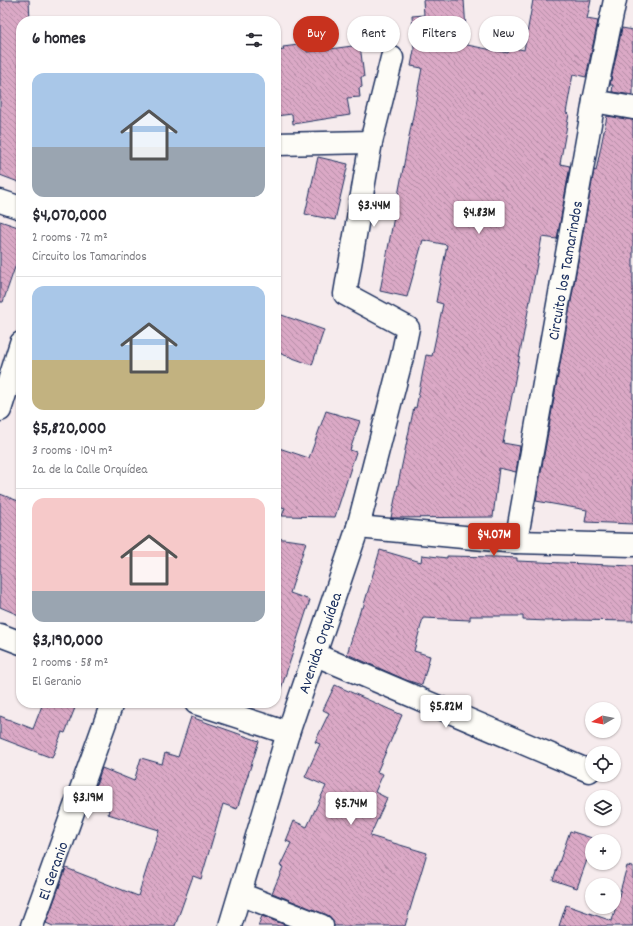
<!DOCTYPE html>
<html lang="en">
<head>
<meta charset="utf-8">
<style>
  body { margin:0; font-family:Dekko,sans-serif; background:#f7f7f7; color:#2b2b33; height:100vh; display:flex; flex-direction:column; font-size:15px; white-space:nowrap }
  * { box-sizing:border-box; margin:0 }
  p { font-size:13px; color:#7c7c81 }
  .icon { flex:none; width:22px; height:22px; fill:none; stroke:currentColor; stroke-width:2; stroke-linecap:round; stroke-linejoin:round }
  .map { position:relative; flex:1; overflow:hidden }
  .panel { position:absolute; left:16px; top:16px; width:265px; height:692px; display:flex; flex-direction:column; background:#fff; border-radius:16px; box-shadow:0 1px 3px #0004 }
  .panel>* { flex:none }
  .guide { position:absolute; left:293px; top:16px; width:280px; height:36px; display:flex; gap:8px }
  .needle { width:26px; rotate:261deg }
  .buttons { position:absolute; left:585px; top:702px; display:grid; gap:8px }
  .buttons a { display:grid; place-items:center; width:36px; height:36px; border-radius:50%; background:#fff; box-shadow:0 1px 3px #0004; font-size:20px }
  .price { position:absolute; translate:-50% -34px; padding:0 9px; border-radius:4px; background:#fff; color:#222; font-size:13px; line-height:26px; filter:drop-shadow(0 1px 2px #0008) }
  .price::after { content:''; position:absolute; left:50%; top:24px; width:12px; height:9px; margin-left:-6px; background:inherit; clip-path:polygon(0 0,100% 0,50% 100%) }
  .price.selected { background:#c8321e; color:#fff }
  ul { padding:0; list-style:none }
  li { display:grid; align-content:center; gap:8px; height:212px; padding:0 16px }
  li+li { border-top:1px solid #e1e1e2 }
  li span { display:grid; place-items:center; height:124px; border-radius:12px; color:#555 }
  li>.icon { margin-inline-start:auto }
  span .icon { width:72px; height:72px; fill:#fffc; stroke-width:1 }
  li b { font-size:17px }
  h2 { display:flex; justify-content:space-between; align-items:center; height:48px; padding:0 16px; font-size:17px }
  .tag { padding:0 14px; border-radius:18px; background:#fff; box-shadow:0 1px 3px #0004; font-size:14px; line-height:36px }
  .tag.selected { background:#c8321e; color:#fff }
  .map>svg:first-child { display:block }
  .building { fill:url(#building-back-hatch); stroke:#1b2f5e }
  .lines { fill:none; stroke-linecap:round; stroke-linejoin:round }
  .street-casing { stroke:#1b2f5e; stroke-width:25 }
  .street { stroke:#fdfcf7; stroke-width:22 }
  .labels { text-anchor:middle; stroke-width:3; stroke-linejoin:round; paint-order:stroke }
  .street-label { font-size:16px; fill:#1b2f5e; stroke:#fdfcf7 }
</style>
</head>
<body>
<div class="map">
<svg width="633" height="926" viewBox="0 0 633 926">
  <defs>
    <pattern id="building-back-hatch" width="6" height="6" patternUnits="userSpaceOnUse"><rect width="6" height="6" fill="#dba9c6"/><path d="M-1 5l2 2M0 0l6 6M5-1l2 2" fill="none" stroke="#b18aa4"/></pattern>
  </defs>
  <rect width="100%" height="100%" fill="#f6ebed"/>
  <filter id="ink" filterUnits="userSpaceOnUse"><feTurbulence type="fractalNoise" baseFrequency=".025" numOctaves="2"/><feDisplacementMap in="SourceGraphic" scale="8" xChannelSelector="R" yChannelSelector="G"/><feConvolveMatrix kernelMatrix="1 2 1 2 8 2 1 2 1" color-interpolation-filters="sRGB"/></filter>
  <g filter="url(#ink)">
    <path class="building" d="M0,0H29L30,21H21V183L0,175Z
      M423,0H464L467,45L508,53L509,47L524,50L533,0H591L587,19L598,21L586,77L573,74L566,113L569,114L560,164L570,166L557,239L542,237L503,443L520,446L516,472L499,468L493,517L391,518L414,407L416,408L426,355L432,356L443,304L436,302L447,245L423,240L407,297L380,291L422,68L411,66L414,50L412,16L424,15Z
      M622,28L633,30V95L612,92L613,85H610Z
      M306,44L307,52L360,45L364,77H361L362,87L359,88L360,97L347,98L350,115L293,124L292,114L276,116V51L284,50L283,47Z
      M607,116L633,120V524L585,522L587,510L536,501L594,170L596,171Z
      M318,157L348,164L335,220L305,214Z
      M0,221L21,228V250L3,302H0Z
      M276,313L324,330L312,365L276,352Z
      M326,411L360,421L350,450L356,452L335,517L282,516L285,508L276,505V447L309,458Z
      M0,494L21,502V616L0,607Z
      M276,538L306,542L290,593L310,600L280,692L276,691Z
      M380,550L421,562L422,555L447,558V556L496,557L517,558V561L633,566V621L573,620L548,621L523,620V616H470V620L423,618L414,651L430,656L422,685L406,680L347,654L361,608H363Z
      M335,685L402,715L377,772L383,774L375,792L387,798L370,836L427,853L405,926H334L332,919L327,915L272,893L283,867L280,866L291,843L286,841L294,821L307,827L326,786L305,777L320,744L315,742L329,713L323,710Z
      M43,703H77L65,733L62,732L52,758L0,738V716L33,729Z
      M191,717L259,741L237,809L223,804L201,879L193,876L175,926H53L46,923L66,868L138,896L159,830L108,814L109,810L90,803L102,768L134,781L141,758L162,764L165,753L178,757Z
      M570,831L595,839L592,841V846L577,888L553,880Z
      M627,866L633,867V926H559L566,905L612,921Z
      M262,916L288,926H258Z"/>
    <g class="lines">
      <g class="street-casing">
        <g id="street">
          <path d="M594,101L633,108"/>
          <path d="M276,144L371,142"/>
          <path d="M0,201L21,208"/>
          <path d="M0,410L21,343"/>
          <path d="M358,527L516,542L633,545"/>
          <path id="s1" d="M516,542L594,101L615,0"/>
          <path d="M0,635L21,643"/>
          <path d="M316,655L589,771"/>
          <path d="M196,703L288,733"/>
          <path d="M240,894L322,926"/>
          <path id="s2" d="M32,926L112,703"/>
          <path id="s3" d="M230,926L288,733L358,527L402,357L408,328L345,294L371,142L392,58"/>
        </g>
      </g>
      <use href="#street" class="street"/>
    </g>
  </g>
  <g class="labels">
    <g class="street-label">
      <text dy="6" stroke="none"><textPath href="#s1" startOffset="276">Circuito los Tamarindos</textPath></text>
      <text dy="6" stroke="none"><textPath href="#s3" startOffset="297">Avenida Orquídea</textPath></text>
      <text dy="6" stroke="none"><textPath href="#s2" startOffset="59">El Geranio</textPath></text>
    </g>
  </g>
</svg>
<div class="buttons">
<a><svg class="needle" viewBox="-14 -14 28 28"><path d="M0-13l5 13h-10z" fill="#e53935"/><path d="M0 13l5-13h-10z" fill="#7c7c81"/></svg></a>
<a><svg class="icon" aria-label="locate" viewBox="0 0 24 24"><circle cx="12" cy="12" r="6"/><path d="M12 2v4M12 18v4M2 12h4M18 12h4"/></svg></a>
<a><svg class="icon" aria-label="layers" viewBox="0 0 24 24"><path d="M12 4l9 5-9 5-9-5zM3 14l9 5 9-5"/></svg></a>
<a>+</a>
<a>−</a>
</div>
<b class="price" style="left:374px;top:228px">$3.44M</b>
<b class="price" style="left:479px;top:235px">$4.83M</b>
<b class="price selected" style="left:494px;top:557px">$4.07M</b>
<b class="price" style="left:446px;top:729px">$5.82M</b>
<b class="price" style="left:88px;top:820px">$3.19M</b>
<b class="price" style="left:351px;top:826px">$5.74M</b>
<div class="guide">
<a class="tag selected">Buy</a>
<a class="tag">Rent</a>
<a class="tag">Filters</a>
<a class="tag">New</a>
</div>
<section class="panel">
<h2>6 homes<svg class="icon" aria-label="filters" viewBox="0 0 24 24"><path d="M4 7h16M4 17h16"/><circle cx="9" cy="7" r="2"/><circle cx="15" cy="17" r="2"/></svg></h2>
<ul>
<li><span style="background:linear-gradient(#a9c7e8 60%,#9aa5b1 0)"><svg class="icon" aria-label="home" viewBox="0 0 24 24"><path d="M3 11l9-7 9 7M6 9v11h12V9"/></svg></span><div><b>$4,070,000</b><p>2 rooms · 72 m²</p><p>Circuito los Tamarindos</p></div></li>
<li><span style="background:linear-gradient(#a9c7e8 60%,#c2b280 0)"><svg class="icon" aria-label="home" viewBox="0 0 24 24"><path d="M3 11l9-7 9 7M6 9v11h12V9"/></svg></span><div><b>$5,820,000</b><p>3 rooms · 104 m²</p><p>2a. de la Calle Orquídea</p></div></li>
<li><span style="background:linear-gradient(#f6c9c9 75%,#9aa5b1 0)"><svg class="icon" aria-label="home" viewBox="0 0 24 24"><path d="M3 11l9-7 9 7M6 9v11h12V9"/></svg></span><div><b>$3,190,000</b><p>2 rooms · 58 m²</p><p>El Geranio</p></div></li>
</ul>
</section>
</div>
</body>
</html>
